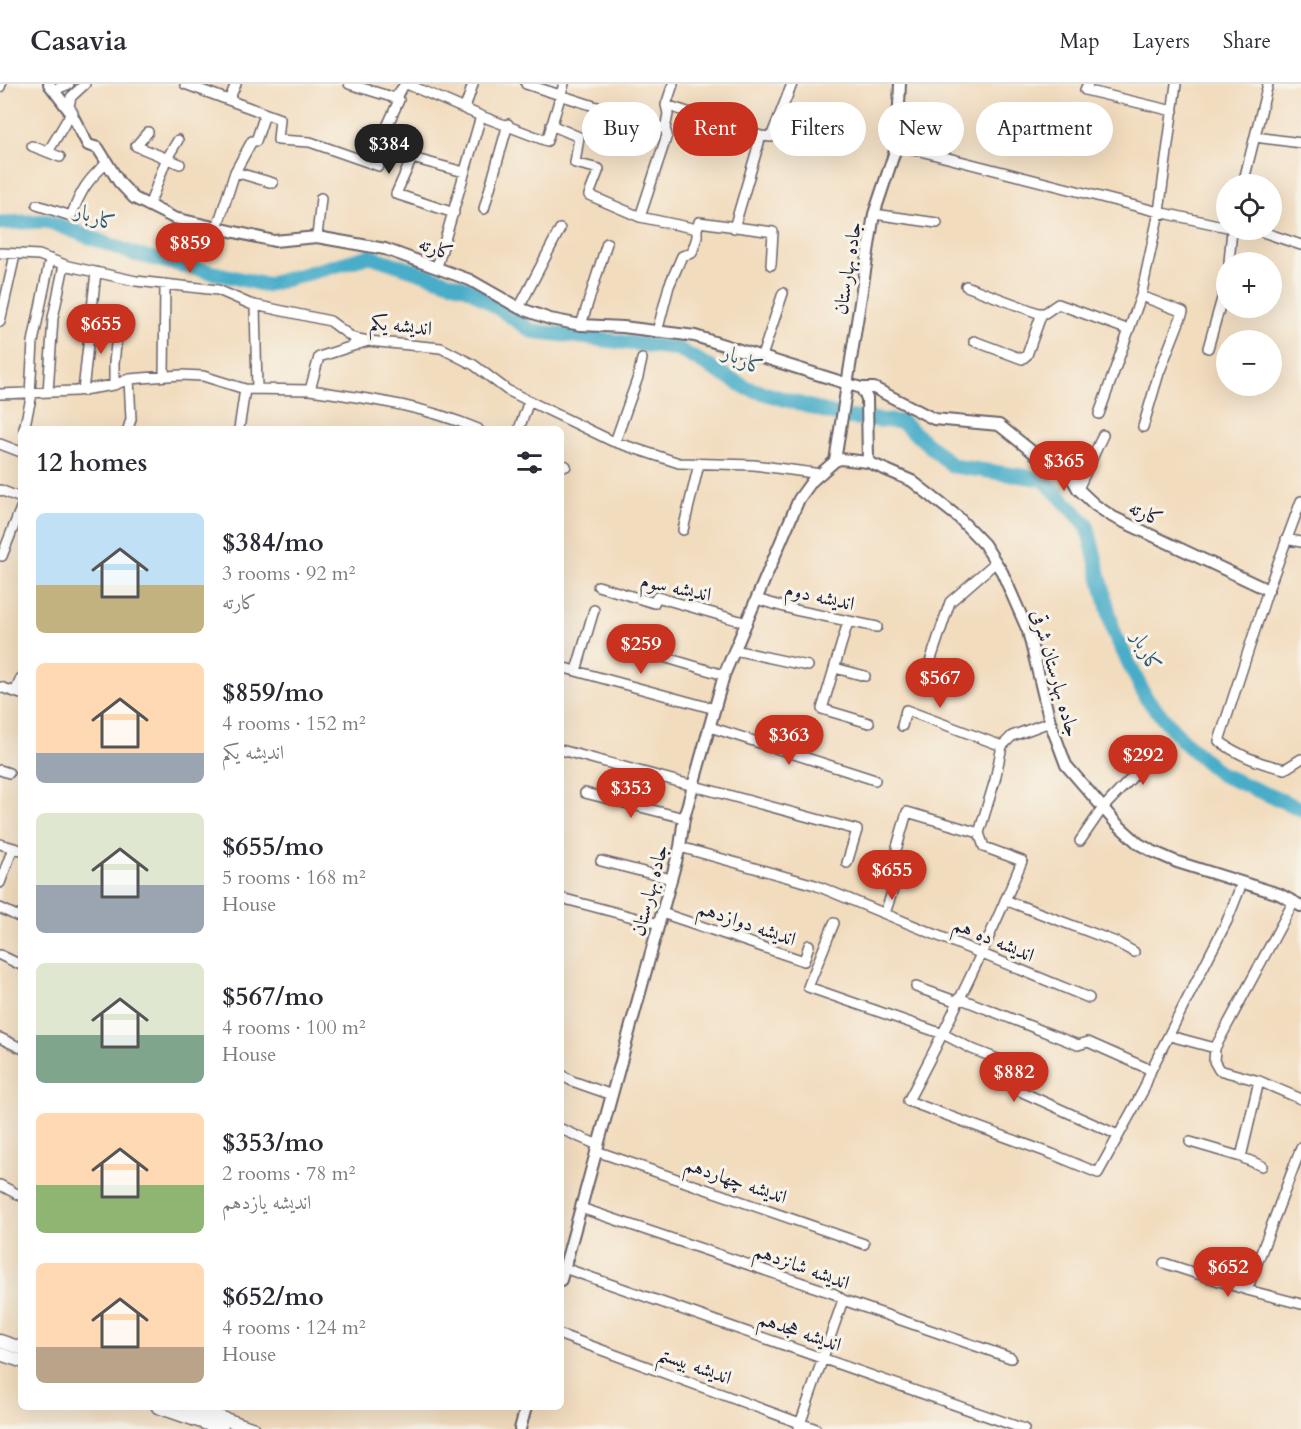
<!DOCTYPE html>
<html lang="en">
<head>
<meta charset="utf-8">
<style>
  body { margin:0; font-family:Cardo,Amiri,serif; background:#f2f2f3; color:#2b2b33; height:100vh; display:flex; flex-direction:column; font-size:22px; white-space:nowrap }
  * { box-sizing:border-box; margin:0 }
  p { font-size:20px; color:#7c7c81 }
  .icon { flex:none; width:33px; height:33px; fill:none; stroke:currentColor; stroke-width:2; stroke-linecap:round; stroke-linejoin:round }
  .map { position:relative; flex:1; overflow:hidden }
  .sheet { position:absolute; left:18px; top:342px; width:546px; height:984px; display:flex; flex-direction:column; background:#fff; border-radius:9px; box-shadow:0 6px 24px #0002 }
  .sheet>* { flex:none }
  .guide { position:absolute; left:582px; top:18px; width:570px; height:54px; display:flex; gap:12px }
  .tools { position:absolute; left:1216px; top:90px; display:grid; gap:12px }
  .tools a { display:grid; place-items:center; width:66px; height:66px; border-radius:50%; background:#fff; box-shadow:0 6px 24px #0002; font-size:30px }
  .price { position:absolute; translate:-50% -51px; padding:0 14px; border-radius:21px; background:#c8321e; color:#fff; font-size:20px; line-height:39px; filter:drop-shadow(0 2px 3px #0008) }
  .price::after { content:''; position:absolute; left:50%; top:36px; width:18px; height:14px; margin-left:-9px; background:inherit; clip-path:polygon(0 0,100% 0,50% 100%) }
  .price.active { background:#222; color:#fff }
  ul { padding:0; list-style:none }
  li { display:flex; align-items:center; gap:18px; height:150px; padding:0 18px }
  li span { display:grid; place-items:center; flex:none; width:168px; height:120px; border-radius:9px; color:#555 }
  li>.icon { margin-inline-start:auto }
  span .icon { width:72px; height:72px; fill:#fffc; stroke-width:1 }
  li b { font-size:26px }
  h2 { display:flex; justify-content:space-between; align-items:center; height:72px; padding:0 18px; font-size:26px }
  .pill { padding:0 21px; border-radius:27px; background:#fff; box-shadow:0 6px 24px #0002; font-size:21px; line-height:54px }
  .pill.active { background:#c8321e; color:#fff }
  header { display:flex; align-items:center; gap:36px; box-sizing:border-box; height:84px; padding:0 30px; background:#fff; border-bottom:2px solid #e1e1e2 }
  header strong { font-size:28px }
  nav { display:flex; gap:33px; margin-inline-start:auto; font-size:21px }
  .map>svg:first-child { display:block }
  .lines { fill:none; stroke-linecap:round; stroke-linejoin:round }
  .river { stroke:#4aadc9; stroke-width:15 }
  .minor-casing { stroke:#6b6369; stroke-width:12 }
  .tertiary-casing { stroke:#6b6369; stroke-width:14 }
  .secondary-casing { stroke:#6b6369; stroke-width:15 }
  .minor { stroke:#fff; stroke-width:9 }
  .tertiary { stroke:#fff; stroke-width:10 }
  .secondary { stroke:#fff; stroke-width:12 }
  .labels { text-anchor:middle; stroke-width:6; stroke-linejoin:round; paint-order:stroke }
  .street-label { font-size:20px; fill:#22223b; stroke:#f7f3e8 }
  .water-label { font-size:21px; font-style:italic; fill:#325a74; stroke:#f7f3e8 }
</style>
</head>
<body>
<header>
<strong>Casavia</strong>
<nav><a>Map</a><a>Layers</a><a>Share</a></nav>
</header>
<div class="map">
<svg width="1301" height="1345" viewBox="0 0 1301 1345">
  <rect width="100%" height="100%" fill="#f7f3e8"/>
  <filter id="ink" filterUnits="userSpaceOnUse"><feTurbulence type="fractalNoise" baseFrequency=".0167" numOctaves="2"/><feDisplacementMap in="SourceGraphic" scale="12" xChannelSelector="R" yChannelSelector="G"/><feConvolveMatrix kernelMatrix="1 2 1 2 8 2 1 2 1" color-interpolation-filters="sRGB"/></filter>
  <filter id="wash" filterUnits="userSpaceOnUse"><feTurbulence type="fractalNoise" baseFrequency=".008" numOctaves="4" result="noise"/><feDisplacementMap in="SourceGraphic" scale="24" xChannelSelector="R" yChannelSelector="G"/><feGaussianBlur stdDeviation="1.35" result="paint"/><feColorMatrix in="noise" values="0 0 0 0 0 0 0 0 0 0 0 0 0 0 0 0 0 1.4 0 .05"/><feComposite in="paint" operator="in"/></filter>
  <g filter="url(#wash)">
    <rect width="100%" height="100%" fill="#f2dcbe"/>
    <g class="lines">
      <path class="river" d="M0,139L47,137L134,170L266,201L370,172L470,205L532,247L678,265L747,304L844,333L902,338L953,382L1043,395L1087,441L1114,549L1146,614L1184,658L1220,690L1301,725"/>
    </g>
  </g>
  <g filter="url(#ink)">
    <g class="lines">
      <g class="minor-casing">
        <path id="minor" d="M185,0L280,35L278,56L310,58L379,82
          M349,0L395,14L405,0
          M407,0L481,32L547,57L564,0
          M526,0L665,45
          M1088,0L1085,6L1173,27
          M0,3L1,0
          M54,6L69,0
          M229,16L236,0
          M666,21L761,52
          M465,24L473,0
          M73,29L69,22L71,13L85,0
          M551,41L579,53L575,79L599,85L589,111L640,133L697,145L699,138L773,148L771,181
          M148,48L136,62L180,80
          M1255,53L1301,59
          M897,61L1159,128L1227,143
          M32,62L60,73
          M48,68L71,29
          M371,78L399,16L395,14
          M235,88L273,99
          M1243,100L1268,0
          M37,121L71,132C81,107 87,96 107,79
          M149,122L166,76L178,56
          M484,125L508,40
          M454,129L396,110L412,74L464,88
          M874,130L937,139
          M640,133L667,51L665,45L668,30L666,21L673,0
          M217,144L235,88L252,57H256L265,30
          M734,144L761,52L771,53L792,0
          M1257,146L1301,161
          M317,153L321,114
          M0,169L39,171L68,182L136,197L218,206L250,220L330,237L353,254L368,257L441,264L474,281L507,306L529,317L612,357L679,379L754,381L821,390
          M1229,178L1232,146
          M437,183L481,32
          M966,202L1038,229H1045L1058,220L1129,246
          M1141,212L1183,228L1159,289L1143,343
          M255,221L257,305
          M519,224L560,145
          M0,238L15,171
          M581,241L607,159
          M657,248L669,202L682,172L692,169L697,153V145
          M974,257L1022,275L1027,271L1042,229
          M1208,264L1227,197
          M762,272L783,209
          M164,292L165,201
          M114,301V279L118,242
          M310,306C370,315 421,321 478,345
          M83,307L96,188
          M48,308L53,234L64,181
          M0,310L76,307L114,301L129,295L181,291L203,292L245,305L310,306L319,273L368,257
          M30,310L33,258L50,175
          M1099,330L1141,212L1159,128L1176,0
          M24,345L32,310
          M128,345L131,335L129,295
          M239,345L245,305
          M519,345L529,317
          M615,358L638,293L642,275
          M0,360L21,368
          M561,380L566,382
          M1078,405L1103,351
          M0,406L21,414
          M1301,417L1268,506L1219,657C1239,672 1260,680 1285,685L1301,675
          M683,446L699,380
          M1286,455L1301,458
          M2,472L21,424
          M598,502L654,519L657,513L747,539
          M756,515L795,526L877,543
          M848,538L822,625L869,639
          M734,566L808,582
          M650,569L724,591
          M929,581L950,518L996,478
          M561,583L715,625
          M835,584L865,592
          M576,587L594,526
          M0,603L21,610
          M15,608L21,594
          M1050,638L1012,652L1002,662L995,696L979,749L984,763L1022,777C988,859 949,939 908,1017L1052,1070L1098,1089L1144,1005L1151,986L1227,837L1242,799
          M902,642L906,626L1002,662
          M710,643L875,696
          M561,666L857,746L847,779
          M0,686L9,689
          M585,709L684,734
          M1080,757L1102,725L1163,661
          M0,760L21,766
          M680,763L815,801L1089,914
          M897,763L907,728L979,749
          M601,777L671,795
          M883,788L897,794L885,829
          M0,799L13,764
          M561,814L659,840
          M1005,816L1116,858L1134,868
          M0,824L21,834
          M662,829L804,877L809,861
          M834,839L808,903L943,950L972,965L1021,984L1013,1004L1118,1051
          M0,871L21,881
          M916,903L958,918
          M959,914L1078,961L1088,958L1151,986
          M1170,952L1215,964L1294,817
          M0,954L21,964
          M1215,964L1214,977L1219,986L1259,997L1301,1015
          M561,991L572,997L612,1011
          M561,1045L598,1061
          M1190,1058L1241,1073L1262,1082
          M596,1067L864,1160
          M1241,1073L1259,997
          M0,1101L21,1112
          M581,1124L835,1210L843,1216L1011,1274
          M1164,1179L1247,1206L1301,1220
          M564,1184L1024,1345
          M1247,1206L1301,1064
          M561,1251L816,1345
          M799,1343L843,1216"/>
      </g>
      <g class="tertiary-casing">
        <path id="tertiary" d="M49,0L71,29L88,61L98,64L119,98L134,114L174,134L274,157L317,153L385,165L470,196L519,224L550,235L581,241L623,243L695,252L861,304L867,314L868,378
          M861,304H874L934,335L999,341L1044,377L1069,389L1078,405L1095,421L1113,433L1268,506
          M835,377L874,130L897,61L900,0
          M561,1196L680,763L684,734L724,591L799,415L812,397L835,377L840,375L868,378L912,397L958,433L984,460L1002,488L1028,547L1050,638L1066,681L1116,739L1139,760L1154,768L1177,778L1279,810L1301,822
          M520,1345L526,1323"/>
      </g>
      <g class="secondary-casing">
        <path id="secondary" d="M0,1257L21,1264
          M0,1270L21,1277
          M158,1323L222,1345
          M190,1323L254,1345"/>
      </g>
      <use href="#minor" class="minor"/>
      <use href="#tertiary" class="tertiary"/>
      <use href="#secondary" class="secondary"/>
    </g>
  </g>
  <g class="labels">
    <g class="street-label">
      <text transform="translate(436 164) rotate(20)" y="7">کارته</text>
      <text transform="translate(847 184) rotate(-81)" y="7">جاده بهارستان</text>
      <text transform="translate(401 241) rotate(6)" y="7">اندیشه یکم</text>
      <text transform="translate(1146 429) rotate(25)" y="7">کارته</text>
      <text transform="translate(676 503) rotate(12)" y="7">اندیشه سوم</text>
      <text transform="translate(820 512) rotate(13)" y="7">اندیشه دوم</text>
      <text transform="translate(1056 589) rotate(74)" y="7">جاده بهارستان شرقی</text>
      <text transform="translate(649 806) rotate(-75)" y="7">جاده بهارستان</text>
      <text transform="translate(747 839) rotate(19)" y="7">اندیشه دوازدهم</text>
      <text transform="translate(994 855) rotate(23)" y="7">اندیشه ده هم</text>
      <text transform="translate(736 1096) rotate(19)" y="7">اندیشه چهاردهم</text>
      <text transform="translate(802 1182) rotate(20)" y="7">اندیشه شانزدهم</text>
      <text transform="translate(800 1247) rotate(19)" y="7">اندیشه هجدهم</text>
      <text transform="translate(695 1281) rotate(20)" y="7">اندیشه بیستم</text>
    </g>
    <g class="water-label">
      <text transform="translate(96 133) rotate(21)" y="7">کاربار</text>
      <text transform="translate(744 276) rotate(26)" y="7">کاربار</text>
      <text transform="translate(1147 568) rotate(64)" y="7">کاربار</text>
    </g>
  </g>
</svg>
<div class="tools">
<a><svg class="icon" aria-label="locate" viewBox="0 0 24 24"><circle cx="12" cy="12" r="6"/><path d="M12 2v4M12 18v4M2 12h4M18 12h4"/></svg></a>
<a>+</a>
<a>−</a>
</div>
<b class="price active" style="left:389px;top:91px">$384</b>
<b class="price" style="left:190px;top:190px">$859</b>
<b class="price" style="left:101px;top:271px">$655</b>
<b class="price" style="left:1064px;top:408px">$365</b>
<b class="price" style="left:641px;top:591px">$259</b>
<b class="price" style="left:940px;top:625px">$567</b>
<b class="price" style="left:789px;top:682px">$363</b>
<b class="price" style="left:1143px;top:702px">$292</b>
<b class="price" style="left:631px;top:735px">$353</b>
<b class="price" style="left:892px;top:817px">$655</b>
<b class="price" style="left:1014px;top:1019px">$882</b>
<b class="price" style="left:1228px;top:1214px">$652</b>
<div class="guide">
<a class="pill">Buy</a>
<a class="pill active">Rent</a>
<a class="pill">Filters</a>
<a class="pill">New</a>
<a class="pill">Apartment</a>
</div>
<section class="sheet">
<h2>12 homes<svg class="icon" aria-label="filters" viewBox="0 0 24 24"><path d="M4 7h16M4 17h16"/><circle cx="9" cy="7" r="2"/><circle cx="15" cy="17" r="2"/></svg></h2>
<ul>
<li><span style="background:linear-gradient(#bfe0f5 60%,#c2b280 0)"><svg class="icon" aria-label="home" viewBox="0 0 24 24"><path d="M3 11l9-7 9 7M6 9v11h12V9"/></svg></span><div><b>$384/mo</b><p>3 rooms · 92 m²</p><p>کارته</p></div></li>
<li><span style="background:linear-gradient(#ffd9b3 75%,#9aa5b1 0)"><svg class="icon" aria-label="home" viewBox="0 0 24 24"><path d="M3 11l9-7 9 7M6 9v11h12V9"/></svg></span><div><b>$859/mo</b><p>4 rooms · 152 m²</p><p>اندیشه یکم</p></div></li>
<li><span style="background:linear-gradient(#dfe7d0 60%,#9aa5b1 0)"><svg class="icon" aria-label="home" viewBox="0 0 24 24"><path d="M3 11l9-7 9 7M6 9v11h12V9"/></svg></span><div><b>$655/mo</b><p>5 rooms · 168 m²</p><p>House</p></div></li>
<li><span style="background:linear-gradient(#dfe7d0 60%,#7fa58c 0)"><svg class="icon" aria-label="home" viewBox="0 0 24 24"><path d="M3 11l9-7 9 7M6 9v11h12V9"/></svg></span><div><b>$567/mo</b><p>4 rooms · 100 m²</p><p>House</p></div></li>
<li><span style="background:linear-gradient(#ffd9b3 60%,#8fb573 0)"><svg class="icon" aria-label="home" viewBox="0 0 24 24"><path d="M3 11l9-7 9 7M6 9v11h12V9"/></svg></span><div><b>$353/mo</b><p>2 rooms · 78 m²</p><p>اندیشه یازدهم</p></div></li>
<li><span style="background:linear-gradient(#ffd9b3 70%,#b9a48a 0)"><svg class="icon" aria-label="home" viewBox="0 0 24 24"><path d="M3 11l9-7 9 7M6 9v11h12V9"/></svg></span><div><b>$652/mo</b><p>4 rooms · 124 m²</p><p>House</p></div></li>
</ul>
</section>
</div>
</body>
</html>
